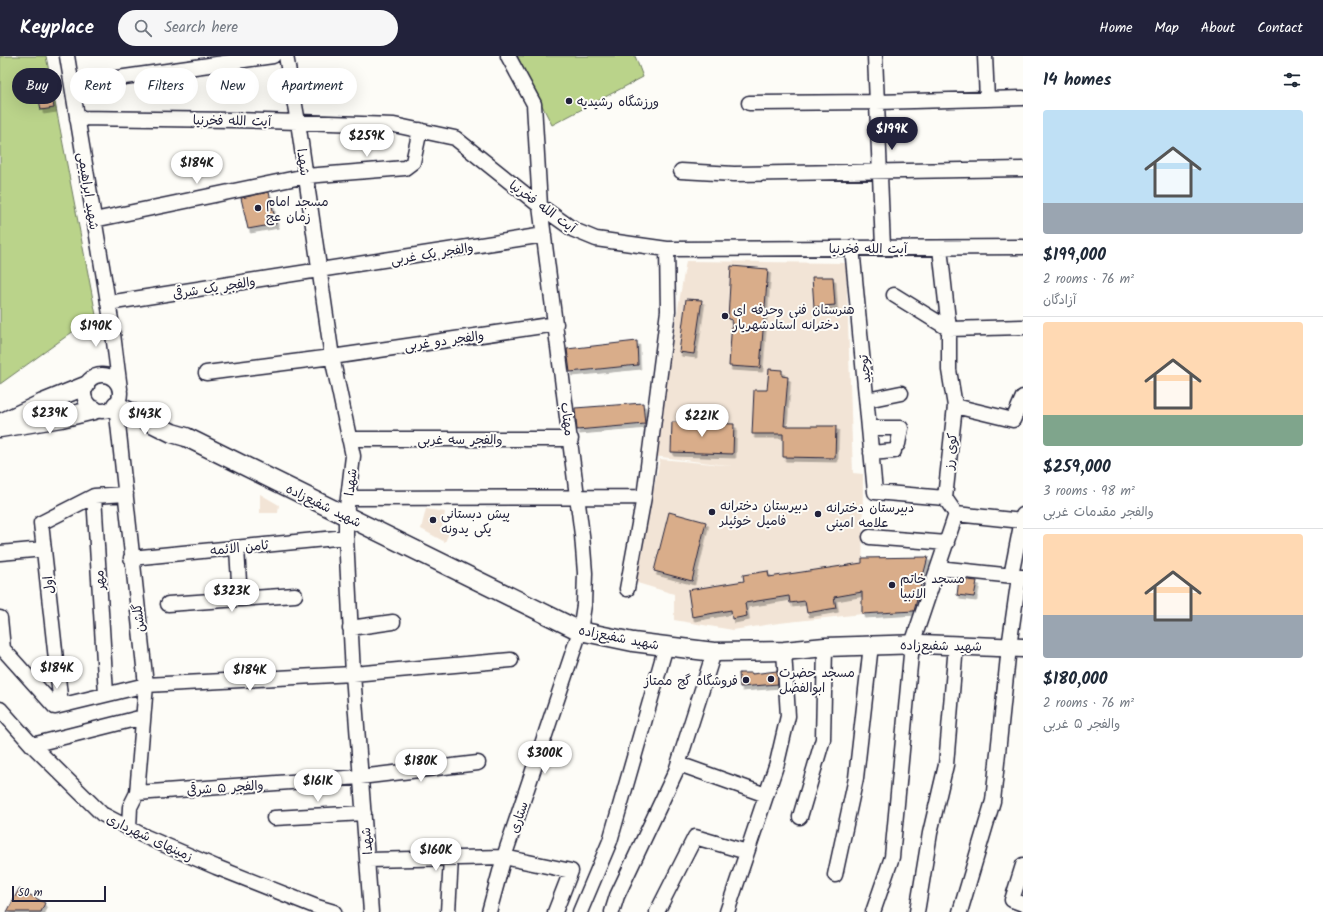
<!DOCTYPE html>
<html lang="en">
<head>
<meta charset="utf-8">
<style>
  body { margin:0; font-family:Kalam,"Playpen Sans Arabic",sans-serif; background:#f6f6f7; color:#1f2937; height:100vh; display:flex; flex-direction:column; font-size:15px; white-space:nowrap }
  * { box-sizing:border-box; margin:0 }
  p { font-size:13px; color:#747a83 }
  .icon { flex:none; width:22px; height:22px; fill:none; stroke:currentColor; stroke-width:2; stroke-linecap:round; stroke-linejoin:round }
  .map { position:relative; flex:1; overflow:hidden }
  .details { display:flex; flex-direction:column; background:#fff; width:300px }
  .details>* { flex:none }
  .guide { position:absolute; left:12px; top:12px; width:380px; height:36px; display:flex; gap:8px }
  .scale { position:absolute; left:12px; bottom:10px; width:94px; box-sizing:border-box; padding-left:4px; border:2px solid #22223b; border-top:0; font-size:11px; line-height:14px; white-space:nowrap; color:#22223b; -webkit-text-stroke:3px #fdfcf7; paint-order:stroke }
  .price { position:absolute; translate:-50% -34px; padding:0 9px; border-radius:14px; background:#fff; color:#222; font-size:13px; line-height:26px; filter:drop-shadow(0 1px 2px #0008) }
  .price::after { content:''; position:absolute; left:50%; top:24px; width:12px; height:9px; margin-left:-6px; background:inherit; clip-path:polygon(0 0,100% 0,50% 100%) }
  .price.active { background:#22223b; color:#fff }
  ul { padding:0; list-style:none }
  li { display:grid; align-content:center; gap:8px; height:212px; padding:0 20px }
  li+li { border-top:1px solid #e0e1e3 }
  li span { display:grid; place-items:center; height:124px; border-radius:4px; color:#555 }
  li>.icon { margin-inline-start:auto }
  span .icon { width:72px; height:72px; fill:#fffc; stroke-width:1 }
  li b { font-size:17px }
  h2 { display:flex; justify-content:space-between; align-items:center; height:48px; padding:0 20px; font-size:17px }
  .tag { padding:0 14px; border-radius:18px; background:#fff; box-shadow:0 4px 16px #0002; font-size:14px; line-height:36px }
  .tag.active { background:#22223b; color:#fff }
  header { display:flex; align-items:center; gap:24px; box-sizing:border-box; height:56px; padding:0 20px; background:#22223b; color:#fff }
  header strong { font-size:19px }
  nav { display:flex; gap:22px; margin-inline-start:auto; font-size:14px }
  .search { width:280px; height:36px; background:#f6f6f7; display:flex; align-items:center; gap:10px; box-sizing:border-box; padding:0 14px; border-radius:22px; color:#747a83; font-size:15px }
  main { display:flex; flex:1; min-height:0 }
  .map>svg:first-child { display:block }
  .built { fill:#f2e4d6 }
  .green { fill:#bad38a; stroke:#6e7a62 }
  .building { fill:#d9ad8a; stroke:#22223b; filter:url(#shadow) }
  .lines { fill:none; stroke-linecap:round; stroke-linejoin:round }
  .minor-casing { stroke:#22223b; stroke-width:17 }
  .major-casing { stroke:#22223b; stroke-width:21 }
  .minor { stroke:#fdfcf7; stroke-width:14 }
  .major { stroke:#fdfcf7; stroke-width:18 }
  .poi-dot { fill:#22223b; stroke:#fdfcf7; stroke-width:1.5 }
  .labels { text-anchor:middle; stroke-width:4; stroke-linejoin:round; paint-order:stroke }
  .poi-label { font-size:13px; fill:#22223b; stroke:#fdfcf7; text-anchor:start }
  .street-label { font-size:13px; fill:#22223b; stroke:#fdfcf7 }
</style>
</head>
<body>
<header>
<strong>Keyplace</strong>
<div class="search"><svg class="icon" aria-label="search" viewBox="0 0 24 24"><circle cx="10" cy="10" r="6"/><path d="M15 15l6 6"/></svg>Search here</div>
<nav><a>Home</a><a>Map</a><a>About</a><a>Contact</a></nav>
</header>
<main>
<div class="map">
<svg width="1023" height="856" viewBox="0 0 1023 856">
  <defs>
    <filter id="shadow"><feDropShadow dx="2.5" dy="4" stdDeviation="0" flood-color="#0004"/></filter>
  </defs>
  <rect width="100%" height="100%" fill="#fdfcf7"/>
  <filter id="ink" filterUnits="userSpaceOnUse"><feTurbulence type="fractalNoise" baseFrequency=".025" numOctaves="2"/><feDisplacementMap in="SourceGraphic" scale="8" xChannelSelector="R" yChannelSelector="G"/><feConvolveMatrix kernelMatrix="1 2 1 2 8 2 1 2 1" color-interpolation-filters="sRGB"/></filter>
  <g filter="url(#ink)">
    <path class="built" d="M686,205L846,207L853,417L863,418L862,558L779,567L733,574L674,564V538L634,526L660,403L734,410L653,400Z
      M260,438L279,449L278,457H260Z
      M426,453L445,456L442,472L449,477L445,486L421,473Z"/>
    <path class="green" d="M0,0H46L96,259L0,328Z
      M517,0H635L643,21L552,69Z"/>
    <path class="building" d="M49,26L54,52L41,54L36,28Z
      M269,136L276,168L248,173L241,142Z
      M731,210L768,213L760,312L729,310L732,264L728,263Z
      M812,221H833L835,249L814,251Z
      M686,243L702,244L694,298L679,296Z
      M637,285L638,309L570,316L567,293Z
      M769,313L782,314V320L788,321L784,370H836L835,402L783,401V378H752L754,334H767Z
      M643,347L645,368L577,374L575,352Z
      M672,366L734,368L733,398L671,396Z
      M669,456L706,466L692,525L654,515Z
      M928,501L914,555L862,558V536L834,541L836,552L807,557L805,545L790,547L789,540L745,547L747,560L732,563L731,554L692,561L688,534L744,525L743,519L768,515L769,521L862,507V502Z
      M959,523L977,525L974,541L957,539Z
      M777,615L778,628L740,631L739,617H752V618Z
      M19,833L45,847L41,856H7Z"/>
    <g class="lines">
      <g class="minor-casing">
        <path id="minor" d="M67,0L112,270L120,333
          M286,0L298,66L332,301L353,400L346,459V481L353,618L371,856
          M875,0L883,191
          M985,0L987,43
          M96,25L273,0
          M749,47L877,46L1023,42
          M77,62L234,64L394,69L455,82L540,150L574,174L596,183L667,193L1023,191
          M681,115L734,118L1023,113
          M94,164L306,120L405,112L413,106L420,74
          M852,191L875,436L945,442
          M894,239L949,273L1023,271
          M108,247L544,179
          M206,317L332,301L556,268
          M84 337a18 18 0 1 1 36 0a18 18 0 1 1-36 0Z
          M867,344L901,337
          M116,349L146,629L137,737L130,751L129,773
          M955,350L1013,364L1023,341
          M869,372H901L898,388
          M349,383H571
          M871,397L894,395
          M348,442L644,441
          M956,458L1022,465
          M870,481L947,487
          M237,492L240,543
          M0,497L44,493
          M131,502L346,481
          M938,512L1023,521
          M1011,520L1023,459
          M627,533L644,441L668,255L667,193
          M168,548L295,539
          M0,562L3,593L55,651L146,629L353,618L511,604
          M350,572L393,566
          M106,638L94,440L126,438
          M61,649L41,467L94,440
          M0,653L32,689L102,758L146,781L216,811L317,851L334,856
          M32,689L143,661
          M679,708L766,739
          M137,737L360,721L478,707
          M800,761L823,683L825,591
          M274,762L364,757
          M368,804L504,801L571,815L555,856
          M1023,809L1012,844L1023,848
          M835,819L856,722L871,589
          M448,856L451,802
          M489,856L504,801L580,575L584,549L585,517L582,479L540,150L534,48L508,0
          M580,856L610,785L666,590
          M612,856L617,840L676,715L714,596
          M657,856L695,781L747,796
          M727,856L777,707L788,660L784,595
          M873,856L892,801L912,588L956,458L945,442L955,350L949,314V273L940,192
          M917,856L930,777L946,709L956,589
          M960,856L993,745L1009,591L1019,521"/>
      </g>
      <g class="major-casing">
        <path id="major" d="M116,349L172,377L186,381L580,575L633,586L714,596L784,595L825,591L921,588L1023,592
          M3,366L43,347L85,330
          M0,372L61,362L94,354"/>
      </g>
      <use href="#minor" class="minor"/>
      <use href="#major" class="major"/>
    </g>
  </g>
  <g class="poi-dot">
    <circle cx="569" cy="45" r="4"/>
    <circle cx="258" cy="152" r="4"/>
    <circle cx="725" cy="260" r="4"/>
    <circle cx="712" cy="456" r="4"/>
    <circle cx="818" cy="458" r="4"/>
    <circle cx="433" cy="464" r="4"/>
    <circle cx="892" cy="529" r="4"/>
    <circle cx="771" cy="623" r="4"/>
    <circle cx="746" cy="624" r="4"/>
  </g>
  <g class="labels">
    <g class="poi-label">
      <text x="577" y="50">ورزشگاه رشیدیه</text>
      <text x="266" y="150">مسجد امام<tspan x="266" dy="15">زمان عج</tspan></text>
      <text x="733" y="258">هنرستان فنی وحرفه ای<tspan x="733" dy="15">دخترانه استادشهریار</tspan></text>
      <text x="720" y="454">دبیرستان دخترانه<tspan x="720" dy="15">فامیل خوئیلر</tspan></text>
      <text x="826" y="456">دبیرستان دخترانه<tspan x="826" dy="15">علامه امینی</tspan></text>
      <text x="441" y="462">پیش دبستانی<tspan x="441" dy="15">یکی یدونه</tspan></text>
      <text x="900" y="527">مسجد خاتم<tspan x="900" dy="15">الانبیا</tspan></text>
      <text x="779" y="621">مسجد حضرت<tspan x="779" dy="15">ابوالفضل</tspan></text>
      <text x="738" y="629" text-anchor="end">فروشگاه گچ ممتاز</text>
    </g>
    <g class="street-label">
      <text transform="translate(232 64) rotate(1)" y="5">آیت الله فخرنیا</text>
      <text transform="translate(304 106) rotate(82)" y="5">شهدا</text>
      <text transform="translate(89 135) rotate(81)" y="5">شهید ابراهیمی</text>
      <text transform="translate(543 150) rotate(36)" y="5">آیت الله فخرنیا</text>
      <text x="868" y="197">آیت الله فخرنیا</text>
      <text transform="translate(432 197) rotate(-9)" y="5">والفجر یک غربی</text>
      <text transform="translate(214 231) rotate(-9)" y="5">والفجر یک شرقی</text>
      <text transform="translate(444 284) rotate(-8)" y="5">والفجر دو غربی</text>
      <text transform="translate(864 313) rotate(-96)" y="5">توحید</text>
      <text transform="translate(568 363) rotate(83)" y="5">مهتاب</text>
      <text x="460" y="388">والفجر سه غربی</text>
      <text transform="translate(950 395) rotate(-84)" y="5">کوی رز</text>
      <text transform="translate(350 426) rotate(-83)" y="5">شهدا</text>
      <text transform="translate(324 449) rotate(26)" y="5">شهید شفیع‌زاده</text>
      <text transform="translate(239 491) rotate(-6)" y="5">ثامن الائمه</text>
      <text transform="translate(99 524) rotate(-94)" y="5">مهر</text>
      <text transform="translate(48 529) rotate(-96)" y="5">اول</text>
      <text transform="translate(138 562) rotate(-97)" y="5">گلشن</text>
      <text transform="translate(619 581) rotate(11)" y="5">شهید شفیع‌زاده</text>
      <text transform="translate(941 589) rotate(1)" y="5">شهید شفیع‌زاده</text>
      <text transform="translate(225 731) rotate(-4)" y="5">والفجر ۵ شرقی</text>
      <text transform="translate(518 761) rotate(-71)" y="5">ستاری</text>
      <text transform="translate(150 781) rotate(25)" y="5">زمینهای شهرداری</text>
      <text transform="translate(366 785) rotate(-95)" y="5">شهدا</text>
    </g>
  </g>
</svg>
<div class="scale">50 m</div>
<b class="price active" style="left:892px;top:95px">$199K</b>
<b class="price" style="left:367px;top:102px">$259K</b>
<b class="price" style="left:197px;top:129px">$184K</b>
<b class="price" style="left:96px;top:292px">$190K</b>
<b class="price" style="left:50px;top:379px">$239K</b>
<b class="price" style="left:145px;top:380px">$143K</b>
<b class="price" style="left:702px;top:382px">$221K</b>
<b class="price" style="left:232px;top:557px">$323K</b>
<b class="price" style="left:57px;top:634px">$184K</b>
<b class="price" style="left:250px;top:636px">$184K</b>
<b class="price" style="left:545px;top:719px">$300K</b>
<b class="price" style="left:421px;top:727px">$180K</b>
<b class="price" style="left:318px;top:747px">$161K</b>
<b class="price" style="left:436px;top:816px">$160K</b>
<div class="guide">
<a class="tag active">Buy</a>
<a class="tag">Rent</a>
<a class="tag">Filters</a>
<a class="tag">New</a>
<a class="tag">Apartment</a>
</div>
</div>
<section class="details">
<h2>14 homes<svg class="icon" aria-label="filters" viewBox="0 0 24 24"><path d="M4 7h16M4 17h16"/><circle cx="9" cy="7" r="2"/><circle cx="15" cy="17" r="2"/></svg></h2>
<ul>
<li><span style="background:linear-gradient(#bfe0f5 75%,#9aa5b1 0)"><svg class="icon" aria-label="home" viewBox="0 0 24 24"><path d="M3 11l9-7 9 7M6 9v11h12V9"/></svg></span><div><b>$199,000</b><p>2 rooms · 76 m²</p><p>آزادگان</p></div></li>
<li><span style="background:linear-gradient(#ffd9b3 75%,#7fa58c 0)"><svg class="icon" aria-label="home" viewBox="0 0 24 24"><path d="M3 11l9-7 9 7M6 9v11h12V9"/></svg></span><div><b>$259,000</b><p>3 rooms · 98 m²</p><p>والفجر مقدمات غربی</p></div></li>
<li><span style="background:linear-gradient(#ffd9b3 65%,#9aa5b1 0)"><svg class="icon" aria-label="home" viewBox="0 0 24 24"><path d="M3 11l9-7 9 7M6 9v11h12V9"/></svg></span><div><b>$180,000</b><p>2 rooms · 76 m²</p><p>والفجر ۵ غربی</p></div></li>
</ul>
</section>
</main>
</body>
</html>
